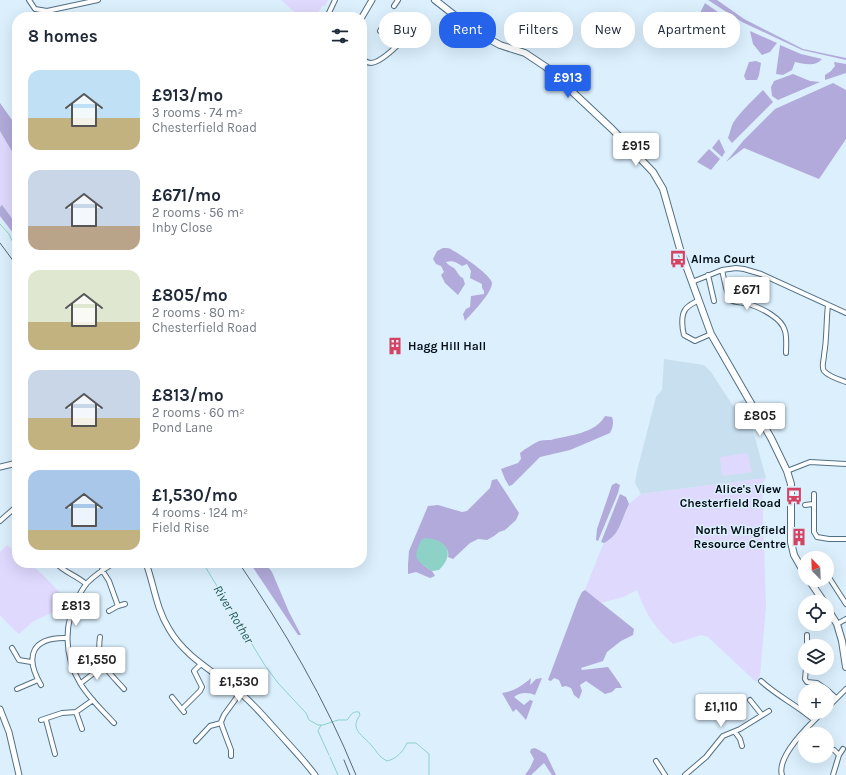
<!DOCTYPE html>
<html lang="en">
<head>
<meta charset="utf-8">
<style>
  body { margin:0; font-family:Karla,sans-serif; background:#f6f6f7; color:#1f2937; height:100vh; display:flex; flex-direction:column; font-size:15px; white-space:nowrap }
  * { box-sizing:border-box; margin:0 }
  p { font-size:13px; color:#747a83 }
  .icon { flex:none; width:22px; height:22px; fill:none; stroke:currentColor; stroke-width:2; stroke-linecap:round; stroke-linejoin:round }
  .map { position:relative; flex:1; overflow:hidden }
  .details { position:absolute; left:12px; top:12px; width:355px; height:556px; display:flex; flex-direction:column; background:#fff; border-radius:16px; box-shadow:0 4px 16px #0002 }
  .details>* { flex:none }
  .banner { position:absolute; left:379px; top:12px; width:380px; height:36px; display:flex; gap:8px }
  .needle { width:26px; rotate:337deg }
  .buttons { position:absolute; left:798px; top:551px; display:grid; gap:8px }
  .buttons a { display:grid; place-items:center; width:36px; height:36px; border-radius:50%; background:#fff; box-shadow:0 4px 16px #0002; font-size:20px }
  .price { position:absolute; translate:-50% -34px; padding:0 9px; border-radius:4px; background:#fff; color:#222; font-size:13px; line-height:26px; filter:drop-shadow(0 1px 2px #0008) }
  .price::after { content:''; position:absolute; left:50%; top:24px; width:12px; height:9px; margin-left:-6px; background:inherit; clip-path:polygon(0 0,100% 0,50% 100%) }
  .price.selected { background:#2563eb; color:#fff }
  ul { padding:0; list-style:none }
  li { display:flex; align-items:center; gap:12px; height:100px; padding:0 16px }
  li span { display:grid; place-items:center; flex:none; width:112px; height:80px; border-radius:12px; color:#555 }
  li>.icon { margin-inline-start:auto }
  span .icon { width:48px; height:48px; fill:#fffc; stroke-width:1 }
  li b { font-size:17px }
  h2 { display:flex; justify-content:space-between; align-items:center; height:48px; padding:0 16px; font-size:17px }
  .pill { padding:0 14px; border-radius:16px; background:#fff; box-shadow:0 4px 16px #0002; font-size:14px; line-height:36px }
  .pill.selected { background:#2563eb; color:#fff }
  .map>svg:first-child { display:block }
  .built { fill:#c8dff0 }
  .green { fill:#ded9fd }
  .forest { fill:#b1aada }
  .water { fill:#8ed1c7 }
  .lines { fill:none; stroke-linecap:round; stroke-linejoin:round }
  .stream { stroke:#8ed1c7; stroke-width:1 }
  .minor-casing { stroke:#527084; stroke-width:6 }
  .tertiary-casing { stroke:#527084; stroke-width:7 }
  .secondary-casing { stroke:#527084; stroke-width:8 }
  .minor { stroke:#fff; stroke-width:4 }
  .tertiary { stroke:#fff; stroke-width:5 }
  .secondary { stroke:#fff; stroke-width:6 }
  .rail { stroke:#586671; stroke-width:1 }
  .labels { text-anchor:middle; stroke-width:3; stroke-linejoin:round; paint-order:stroke }
  .poi-label { font-size:12px; font-weight:bold; fill:#040e16; stroke:#dbeffd; text-anchor:start }
  .water-label { font-size:13px; font-style:italic; fill:#225a53; stroke:#dbeffd }
</style>
</head>
<body>
<div class="map">
<svg width="846" height="775" viewBox="0 0 846 775">
  <rect width="100%" height="100%" fill="#dbeffd"/>
  <path class="built" d="M664,359L704,365L711,372L733,406L750,395L764,420L752,427L766,478L641,494L635,483L637,471L656,397L662,390Z"/>
  <path class="green" d="M281,0H328L325,6L323,5L315,17H300Z
    M0,117L17,143V238L0,216Z
    M748,453L752,472L722,476L720,457Z
    M766,478L762,484L766,607L760,675L756,682L708,637L701,635L673,644C654,627 646,614 637,590L623,597L601,603L585,590L602,547L604,543L610,540L622,523L624,513L629,504L641,494Z
    M7,545L17,553V563H29L42,574L67,600C59,612 47,614 34,621C29,624 24,630 19,634L11,627L0,615V552Z"/>
  <path class="forest" d="M708,0H717L744,19L803,49L846,58V60L802,50L742,22Z
    M705,3L735,24L726,31L720,33L700,13Z
    M750,31L777,43L770,52L762,55L753,44Z
    M780,45L801,54L822,59C815,67 804,64 795,62L792,70L783,75L776,74Z
    M756,61L761,63L759,75L757,80H746L744,76L749,62Z
    M834,62L846,64V73L825,80V75L831,71L835,66Z
    M793,74L810,81L820,82L778,100L772,96L771,87L774,81Z
    M833,83L846,90V139L819,179L744,148L726,162L743,141L775,109Z
    M763,90L773,102L732,143L728,138C730,133 731,127 733,123C741,111 753,100 763,90Z
    M0,103L17,127V160L0,131Z
    M719,139L725,152L722,157L712,148Z
    M709,149L720,159L711,170L697,162Z
    M2,205L17,225V238L0,216V207Z
    M443,248C447,248 450,248 452,250C460,254 492,276 492,283C492,293 472,313 465,321L463,314L466,309L470,307L471,296L484,294V291L482,288V284L470,278L471,271L467,264L462,266C456,262 452,260 446,262C448,265 451,266 454,268C458,272 458,276 463,278L465,284L458,295L445,283L441,275L444,272L441,266L436,264L433,259L437,251Z
    M605,416L612,417C614,423 613,427 610,433L570,450L540,457L512,485L509,486L505,479L501,469L518,463L521,459L520,453C526,448 532,445 539,441C542,440 547,440 551,440C569,435 595,434 605,416Z
    M497,479L519,513L516,520L505,530L499,532L494,536L487,540L478,539L470,543L453,559L448,557C450,549 443,545 437,541L423,565L432,571L435,576L430,578L416,572L408,574V564L409,551L428,506L438,505L462,512L467,511L490,488L492,480Z
    M616,483L620,485L618,493L598,541L596,540L597,529L612,485Z
    M620,494L626,497L629,504C621,519 621,534 604,543L601,542Z
    M250,563H265L272,572L289,612L301,635H298Z
    M585,590L634,629L633,635L621,641L607,652L603,661L581,668L582,670L608,667L620,684L622,688H616L612,692L605,694L586,681L580,685L582,691L579,699L574,695L571,688L566,686L562,687L559,680L554,678L551,681L548,680L578,600L582,592Z
    M531,678L530,685L536,679L542,678L535,695C529,692 519,692 514,697L524,705L530,700L533,701L526,720L519,712L516,709L513,712L502,693C513,692 523,685 531,678Z
    M535,748L546,754L556,775H552L544,763L531,775H525L530,768L534,759L530,752L531,749Z"/>
  <path class="water" d="M426,538C448,540 455,554 439,570L432,571C415,560 412,558 422,539Z"/>
  <g class="lines">
    <path class="stream" d="M15,196L17,195
      M0,208H1
      M0,224L9,234L14,245H17
      M203,563L264,664L278,683L306,713L309,720L318,725H323L338,720H347C351,715 352,711 359,712L360,715C349,730 363,735 372,746C378,753 378,756 387,761C396,759 403,752 407,743H416L429,754V775
      M321,725L318,731L329,755
      M330,757L338,775"/>
    <g class="minor-casing">
      <path id="minor" d="M29,0L35,9L47,11L98,0
        M394,6L398,0
        M327,17L335,0
        M386,21L380,31L390,38L397,45
        M362,59C365,61 367,63 371,63C384,62 406,36 416,27
        M722,270C724,277 726,295 731,300C735,303 743,302 749,304C761,308 782,318 785,331C787,338 786,346 786,353
        M708,275L714,301
        M692,282L722,270L736,268L744,269L761,274L846,313
        M699,300C694,303 688,305 685,310C681,316 682,328 684,335L695,341L711,334
        M828,305C826,322 827,339 824,355C824,360 821,367 824,371C828,376 840,380 846,382
        M787,471L810,462L846,464
        M814,494V532L817,537L829,539H846
        M805,505L813,504
        M0,521L17,506
        M56,563C65,573 76,575 86,584
        M102,570L109,581L118,606L125,604
        M828,576L846,604
        M109,611L118,606
        M837,624L846,619
        M807,635V646
        M100,637C96,663 108,671 124,689
        M12,648L19,660L31,662
        M806,668L805,679L807,682L817,683L827,690
        M761,681C777,696 797,705 814,720
        M81,683L103,666
        M41,685C24,656 32,637 67,638
        M17,689L38,680
        M827,690L836,698
        M172,697L184,712
        M750,700L762,715
        M827,708L846,689
        M182,709L200,691L202,687L194,671L201,664
        M76,712L82,729
        M41,720L62,713L76,712L93,700
        M46,720L55,754
        M114,723C102,710 89,698 80,683C64,656 63,623 79,596C81,591 84,587 87,583C95,575 104,569 114,563
        M735,732L740,739L742,746
        M196,741L210,726L221,723
        M834,750L839,755
        M231,756V750L222,726L221,722L224,715L240,693
        M656,761L665,775
        M685,775L706,757L723,736L740,729L769,711
        M782,775C776,757 810,724 823,712
        M833,775L839,755L843,749"/>
    </g>
    <g class="tertiary-casing">
      <path id="tertiary" d="M362,17L372,0
        M0,467L17,463
        M146,563C154,585 156,608 169,629C185,657 215,672 239,692C253,703 265,718 277,731C290,746 303,759 315,775
        M0,709L9,732L19,775"/>
    </g>
    <g class="secondary-casing">
      <path id="secondary" d="M435,0L476,32L500,45L525,53L546,67L612,129L653,172L663,189L680,249L711,334L771,438L787,471L791,484V542L794,555L805,574
        M809,580L824,602
        M827,608L837,624L842,641L846,667"/>
    </g>
    <use href="#minor" class="minor"/>
    <use href="#tertiary" class="tertiary"/>
    <use href="#secondary" class="secondary"/>
    <path class="rail" d="M0,243L17,266
      M239,563C285,631 325,699 356,775
      M344,760L350,775"/>
  </g>
  <defs>
    <g id="bus-bare" transform="scale(1.38)"><path d="M-5-6H5V4H4V6H2V4H-2V6H-4V4H-5ZM-3.5-4V0h7V-4ZM-3.5 1.2v1.5H-2V1.2ZM2 1.2v1.5H3.5V1.2Z" fill="#d44462" stroke="#dbeffd" stroke-width="2.5" paint-order="stroke"/></g>
    <g id="building-bare" transform="scale(1.38)"><path d="M-4-6H4V6H1V3H-1V6H-4ZM-2.5-4.3h1.7v1.8h-1.7ZM.8-4.3h1.7v1.8H.8ZM-2.5-1h1.7V.8h-1.7ZM.8-1h1.7V.8H.8Z" fill="#d44462" stroke="#dbeffd" stroke-width="2.5" paint-order="stroke"/></g>
  </defs>
  <g fill-rule="evenodd">
    <use href="#bus-bare" x="678" y="259"/>
    <use href="#building-bare" x="395" y="346"/>
    <use href="#bus-bare" x="794" y="496"/>
    <use href="#building-bare" x="799" y="537"/>
  </g>
  <g class="labels">
    <g class="poi-label">
      <text x="691" y="263">Alma Court</text>
      <text x="408" y="350">Hagg Hill Hall</text>
      <text x="781" y="493" text-anchor="end">Alice's View<tspan x="781" dy="14">Chesterfield Road</tspan></text>
      <text x="786" y="534" text-anchor="end">North Wingfield<tspan x="786" dy="14">Resource Centre</tspan></text>
    </g>
    <g class="water-label">
      <text transform="translate(234 614) rotate(59)" y="5">River Rother</text>
    </g>
  </g>
</svg>
<div class="buttons">
<a><svg class="needle" viewBox="-14 -14 28 28"><path d="M0-13l5 13h-10z" fill="#e53935"/><path d="M0 13l5-13h-10z" fill="#747a83"/></svg></a>
<a><svg class="icon" aria-label="locate" viewBox="0 0 24 24"><circle cx="12" cy="12" r="6"/><path d="M12 2v4M12 18v4M2 12h4M18 12h4"/></svg></a>
<a><svg class="icon" aria-label="layers" viewBox="0 0 24 24"><path d="M12 4l9 5-9 5-9-5zM3 14l9 5 9-5"/></svg></a>
<a>+</a>
<a>−</a>
</div>
<b class="price selected" style="left:568px;top:99px">£913</b>
<b class="price" style="left:636px;top:167px">£915</b>
<b class="price" style="left:747px;top:311px">£671</b>
<b class="price" style="left:760px;top:437px">£805</b>
<b class="price" style="left:76px;top:627px">£813</b>
<b class="price" style="left:97px;top:681px">£1,550</b>
<b class="price" style="left:239px;top:703px">£1,530</b>
<b class="price" style="left:721px;top:728px">£1,110</b>
<div class="banner">
<a class="pill">Buy</a>
<a class="pill selected">Rent</a>
<a class="pill">Filters</a>
<a class="pill">New</a>
<a class="pill">Apartment</a>
</div>
<section class="details">
<h2>8 homes<svg class="icon" aria-label="filters" viewBox="0 0 24 24"><path d="M4 7h16M4 17h16"/><circle cx="9" cy="7" r="2"/><circle cx="15" cy="17" r="2"/></svg></h2>
<ul>
<li><span style="background:linear-gradient(#bfe0f5 60%,#c2b280 0)"><svg class="icon" aria-label="home" viewBox="0 0 24 24"><path d="M3 11l9-7 9 7M6 9v11h12V9"/></svg></span><div><b>£913/mo</b><p>3 rooms · 74 m²</p><p>Chesterfield Road</p></div></li>
<li><span style="background:linear-gradient(#c9d6e8 70%,#b9a48a 0)"><svg class="icon" aria-label="home" viewBox="0 0 24 24"><path d="M3 11l9-7 9 7M6 9v11h12V9"/></svg></span><div><b>£671/mo</b><p>2 rooms · 56 m²</p><p>Inby Close</p></div></li>
<li><span style="background:linear-gradient(#dfe7d0 65%,#c2b280 0)"><svg class="icon" aria-label="home" viewBox="0 0 24 24"><path d="M3 11l9-7 9 7M6 9v11h12V9"/></svg></span><div><b>£805/mo</b><p>2 rooms · 80 m²</p><p>Chesterfield Road</p></div></li>
<li><span style="background:linear-gradient(#c9d6e8 60%,#c2b280 0)"><svg class="icon" aria-label="home" viewBox="0 0 24 24"><path d="M3 11l9-7 9 7M6 9v11h12V9"/></svg></span><div><b>£813/mo</b><p>2 rooms · 60 m²</p><p>Pond Lane</p></div></li>
<li><span style="background:linear-gradient(#a9c7e8 75%,#c2b280 0)"><svg class="icon" aria-label="home" viewBox="0 0 24 24"><path d="M3 11l9-7 9 7M6 9v11h12V9"/></svg></span><div><b>£1,530/mo</b><p>4 rooms · 124 m²</p><p>Field Rise</p></div></li>
</ul>
</section>
</div>
</body>
</html>
